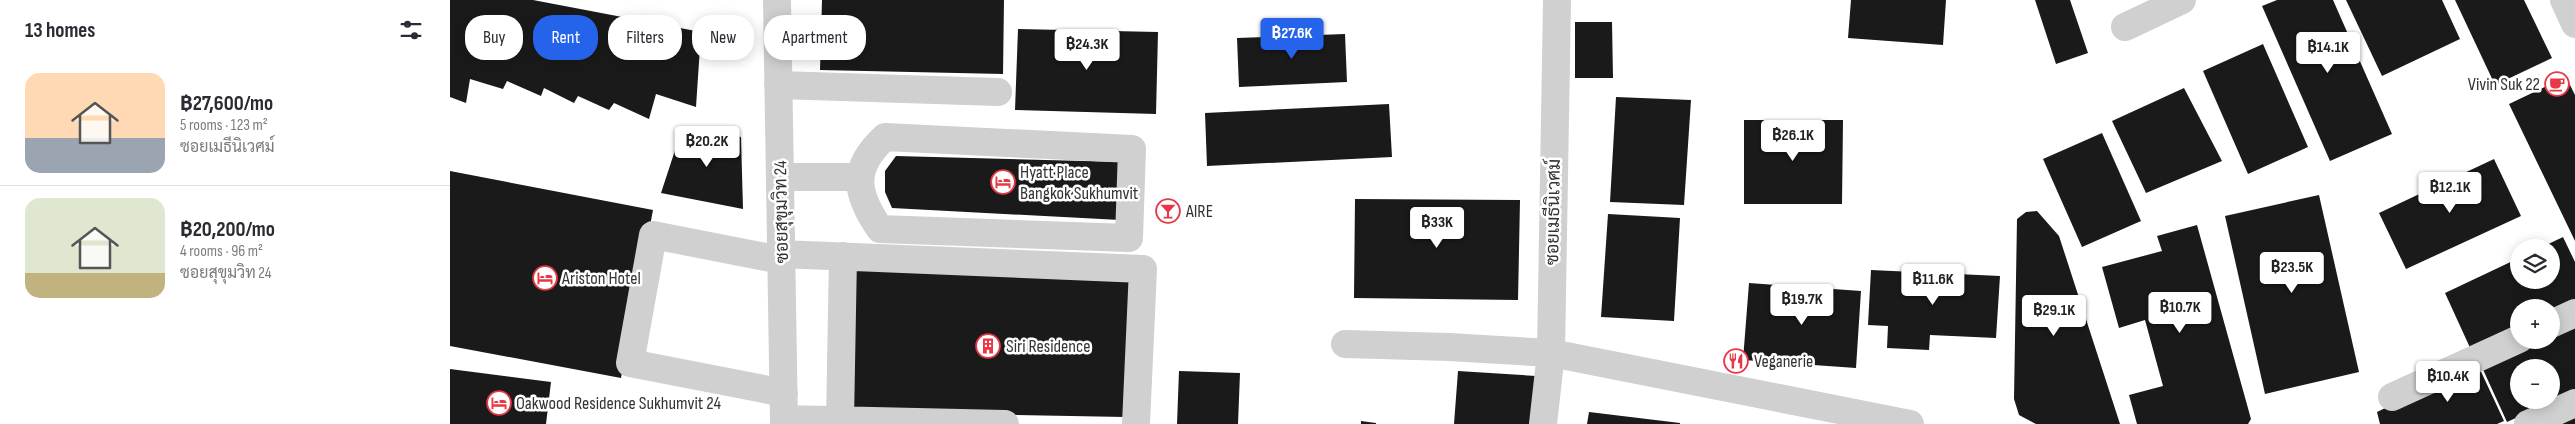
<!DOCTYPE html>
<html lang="en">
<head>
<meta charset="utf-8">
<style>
  body { margin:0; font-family:"Sofia Sans Condensed",Sarabun,sans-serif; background:#f7f7f7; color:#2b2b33; height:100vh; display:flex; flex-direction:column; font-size:19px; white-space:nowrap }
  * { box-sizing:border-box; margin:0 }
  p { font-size:16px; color:#7c7c81 }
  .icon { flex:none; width:28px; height:28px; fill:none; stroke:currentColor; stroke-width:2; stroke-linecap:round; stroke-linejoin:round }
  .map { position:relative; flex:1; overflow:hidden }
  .side { display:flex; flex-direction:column; background:#fff; width:450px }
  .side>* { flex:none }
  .banner { position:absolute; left:15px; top:15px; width:475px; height:45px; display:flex; gap:10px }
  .fabs { position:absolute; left:2060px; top:239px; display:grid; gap:10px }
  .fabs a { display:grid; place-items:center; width:50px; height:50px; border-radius:50%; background:#fff; box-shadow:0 2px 12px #0003; font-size:25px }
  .price { position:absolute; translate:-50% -42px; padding:0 11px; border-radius:5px; background:#fff; color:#222; font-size:16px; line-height:32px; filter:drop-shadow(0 1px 2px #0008) }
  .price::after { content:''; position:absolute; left:50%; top:30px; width:15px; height:11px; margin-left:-8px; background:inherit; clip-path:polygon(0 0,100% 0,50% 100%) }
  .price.current { background:#2563eb; color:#fff }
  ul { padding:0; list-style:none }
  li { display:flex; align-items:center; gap:15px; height:125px; padding:0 25px }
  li+li { border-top:1px solid #e1e1e2 }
  li span { display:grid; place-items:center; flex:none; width:140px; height:100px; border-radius:15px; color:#555 }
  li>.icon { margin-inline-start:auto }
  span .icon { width:60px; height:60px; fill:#fffc; stroke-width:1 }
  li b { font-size:21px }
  h2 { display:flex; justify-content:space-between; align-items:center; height:60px; padding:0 25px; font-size:21px }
  .tag { padding:0 18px; border-radius:20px; background:#fff; box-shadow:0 2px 12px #0003; font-size:18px; line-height:45px }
  .tag.current { background:#2563eb; color:#fff }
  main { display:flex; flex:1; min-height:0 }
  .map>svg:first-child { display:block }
  .building { fill:#1a1a1a; fill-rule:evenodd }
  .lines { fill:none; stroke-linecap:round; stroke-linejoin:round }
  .minor { stroke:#d0d0d0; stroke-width:28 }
  .labels { text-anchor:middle; stroke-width:5; stroke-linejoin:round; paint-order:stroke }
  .poi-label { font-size:18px; fill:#333; stroke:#fff; text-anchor:start }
  .street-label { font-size:18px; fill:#333; stroke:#fff }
</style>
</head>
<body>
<main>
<section class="side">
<h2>13 homes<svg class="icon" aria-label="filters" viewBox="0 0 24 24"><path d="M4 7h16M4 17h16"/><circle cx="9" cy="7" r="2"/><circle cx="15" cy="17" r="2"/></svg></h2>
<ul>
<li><span style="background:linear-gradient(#ffd9b3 65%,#9aa5b1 0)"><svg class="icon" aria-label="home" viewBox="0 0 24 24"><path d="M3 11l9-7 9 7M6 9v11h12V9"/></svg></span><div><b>฿27,600/mo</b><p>5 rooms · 123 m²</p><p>ซอยเมธีนิเวศม์</p></div></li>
<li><span style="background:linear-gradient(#dfe7d0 75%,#c2b280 0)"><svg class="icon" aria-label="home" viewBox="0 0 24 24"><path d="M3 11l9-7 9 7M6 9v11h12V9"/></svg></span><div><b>฿20,200/mo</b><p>4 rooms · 96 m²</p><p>ซอยสุขุมวิท 24</p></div></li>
</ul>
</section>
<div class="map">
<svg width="2125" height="424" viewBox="0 0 2125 424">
  <rect width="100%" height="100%" fill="#fff"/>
  <path class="building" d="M0,0H83L251,32L246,107L206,94L199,119L164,103L159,110L128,96L124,103L94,88L91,96L57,81L53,89L20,79L16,103L0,97Z
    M372,0H554L553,74L370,70Z
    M1401,0H1496L1493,45L1398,38Z
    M1585,0H1620L1638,53L1606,64Z
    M1827,0H1883L1942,134L1880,161L1812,6Z
    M1896,0H1992L2010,39L1932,76Z
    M2005,0H2074L2102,58L2045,85Z
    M1125,22H1162L1163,78H1125Z
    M568,29L708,32L706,114L565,110Z
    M895,34L897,82L789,87L787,38Z
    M1813,44L1858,147L1798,174L1753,71Z
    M2116,77L2125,95V241L2059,104Z
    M1734,88L1772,161L1696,193L1662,121Z
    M1166,97L1241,100L1234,205L1160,202Z
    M939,104L942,157L757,166L755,113Z
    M1294,120H1393L1392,204H1294Z
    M233,126L291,137L293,209L211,193Z
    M1652,133L1691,221L1632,247L1593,159Z
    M446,156L673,162L670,220L442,208L435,192V171Z
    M2044,159L2071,216L1956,269L1929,213Z
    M0,171L203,210L171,378L0,346Z
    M1869,195L1909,372L1815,394L1775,216Z
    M905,199L1070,200L1068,300L904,298Z
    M1587,211L1609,236L1670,424H1586L1569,415L1564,399L1567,219L1576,212Z
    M1158,214L1230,218L1224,321L1151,317Z
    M1747,225L1801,419L1798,424H1687L1679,395L1713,386L1695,320L1669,328L1652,267L1712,251L1707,236Z
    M2113,237L2125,262V303L2101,314V308H2069V330L2022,352L1995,293L2069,258V280H2101V248H2090Z
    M397,266L682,279L675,417L397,412Z
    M1421,270L1550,276L1546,338L1480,335L1479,350L1437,348L1438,326L1418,325Z
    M1299,283L1411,291L1406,368L1293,360Z
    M2125,320V391L2057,422L2030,363L2081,340H2101V331ZM2069,368H2101V400H2069Z
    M2027,363L2054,421L2047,424H1930L1927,412Z
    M0,369L101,382L96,424H0Z
    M729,371L790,373L788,424H727Z
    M1008,371L1086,376L1083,424H1004Z
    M2125,409V424H2091Z
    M1139,412L1230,423V424H1137Z
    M911,421L926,423V424H911Z"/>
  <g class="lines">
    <path class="minor" d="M327,0L334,424
      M2114,0L2125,24
      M1675,27L1732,0
      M328,85L548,92
      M435,137L682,149L679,238L430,229C405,193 401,168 435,137Z
      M330,177H409
      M331,254L693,269L686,424
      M331,260L203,235L180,363L334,393
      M2101,324L2125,313
      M895,344L999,347L1101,353L1460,424
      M1942,397L2069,339
      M334,419L555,424
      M390,421L393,256
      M1093,424L1101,353L1107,0
      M2078,424L2125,403"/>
  </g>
  <defs>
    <g id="cafe-ring" transform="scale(1.25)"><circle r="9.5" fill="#fff" stroke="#e63946" stroke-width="1.5"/><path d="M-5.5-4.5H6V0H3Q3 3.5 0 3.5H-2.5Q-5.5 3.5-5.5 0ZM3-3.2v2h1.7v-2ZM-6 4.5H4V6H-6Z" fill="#e63946"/></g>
    <g id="hotel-ring" transform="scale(1.25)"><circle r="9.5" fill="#fff" stroke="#e63946" stroke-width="1.5"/><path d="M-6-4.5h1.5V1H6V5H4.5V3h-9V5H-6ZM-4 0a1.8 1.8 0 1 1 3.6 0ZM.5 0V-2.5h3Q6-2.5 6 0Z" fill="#e63946"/></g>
    <g id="bar-ring" transform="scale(1.25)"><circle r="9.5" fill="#fff" stroke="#e63946" stroke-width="1.5"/><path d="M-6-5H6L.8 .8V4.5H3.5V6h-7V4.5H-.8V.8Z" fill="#e63946"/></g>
    <g id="building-ring" transform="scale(1.25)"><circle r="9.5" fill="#fff" stroke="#e63946" stroke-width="1.5"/><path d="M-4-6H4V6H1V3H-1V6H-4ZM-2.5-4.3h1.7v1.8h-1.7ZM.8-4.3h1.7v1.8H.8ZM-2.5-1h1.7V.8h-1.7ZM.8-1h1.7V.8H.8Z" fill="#e63946"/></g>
    <g id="restaurant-ring" transform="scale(1.25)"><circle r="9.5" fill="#fff" stroke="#e63946" stroke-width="1.5"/><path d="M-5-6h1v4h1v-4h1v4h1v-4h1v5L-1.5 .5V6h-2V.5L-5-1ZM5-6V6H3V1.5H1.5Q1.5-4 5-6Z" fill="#e63946"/></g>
  </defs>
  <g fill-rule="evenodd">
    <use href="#cafe-ring" x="2107" y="84"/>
    <use href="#hotel-ring" x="553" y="182"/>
    <use href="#bar-ring" x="718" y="211"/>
    <use href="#hotel-ring" x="95" y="278"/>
    <use href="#building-ring" x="538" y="346"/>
    <use href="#restaurant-ring" x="1286" y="361"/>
    <use href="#hotel-ring" x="49" y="403"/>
  </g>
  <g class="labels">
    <g class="poi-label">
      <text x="2090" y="90" text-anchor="end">Vivin Suk 22</text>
      <text x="570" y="178">Hyatt Place<tspan x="570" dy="21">Bangkok Sukhumvit</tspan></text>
      <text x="736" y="217">AIRE</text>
      <text x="112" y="284">Ariston Hotel</text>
      <text x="556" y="352">Siri Residence</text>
      <text x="1304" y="367">Veganerie</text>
      <text x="66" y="409">Oakwood Residence Sukhumvit 24</text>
    </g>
    <g class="street-label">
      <text transform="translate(331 212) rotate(-91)" y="6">ซอยสุขุมวิท 24</text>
      <text transform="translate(1103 212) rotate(-89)" y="6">ซอยเมธีนิเวศม์</text>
    </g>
  </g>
</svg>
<div class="fabs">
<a><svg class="icon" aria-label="layers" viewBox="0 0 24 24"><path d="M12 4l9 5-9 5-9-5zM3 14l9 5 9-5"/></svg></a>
<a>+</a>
<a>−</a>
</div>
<b class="price current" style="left:842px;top:60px">฿27.6K</b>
<b class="price" style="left:637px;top:71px">฿24.3K</b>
<b class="price" style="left:1878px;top:74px">฿14.1K</b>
<b class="price" style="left:1343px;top:162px">฿26.1K</b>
<b class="price" style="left:257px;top:168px">฿20.2K</b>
<b class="price" style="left:2000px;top:214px">฿12.1K</b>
<b class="price" style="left:987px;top:249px">฿33K</b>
<b class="price" style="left:1842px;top:294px">฿23.5K</b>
<b class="price" style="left:1483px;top:306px">฿11.6K</b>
<b class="price" style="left:1352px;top:326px">฿19.7K</b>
<b class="price" style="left:1730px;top:334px">฿10.7K</b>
<b class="price" style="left:1604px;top:337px">฿29.1K</b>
<b class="price" style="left:1998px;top:403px">฿10.4K</b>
<div class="banner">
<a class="tag">Buy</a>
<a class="tag current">Rent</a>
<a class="tag">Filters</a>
<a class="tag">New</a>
<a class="tag">Apartment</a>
</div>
</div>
</main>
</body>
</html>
